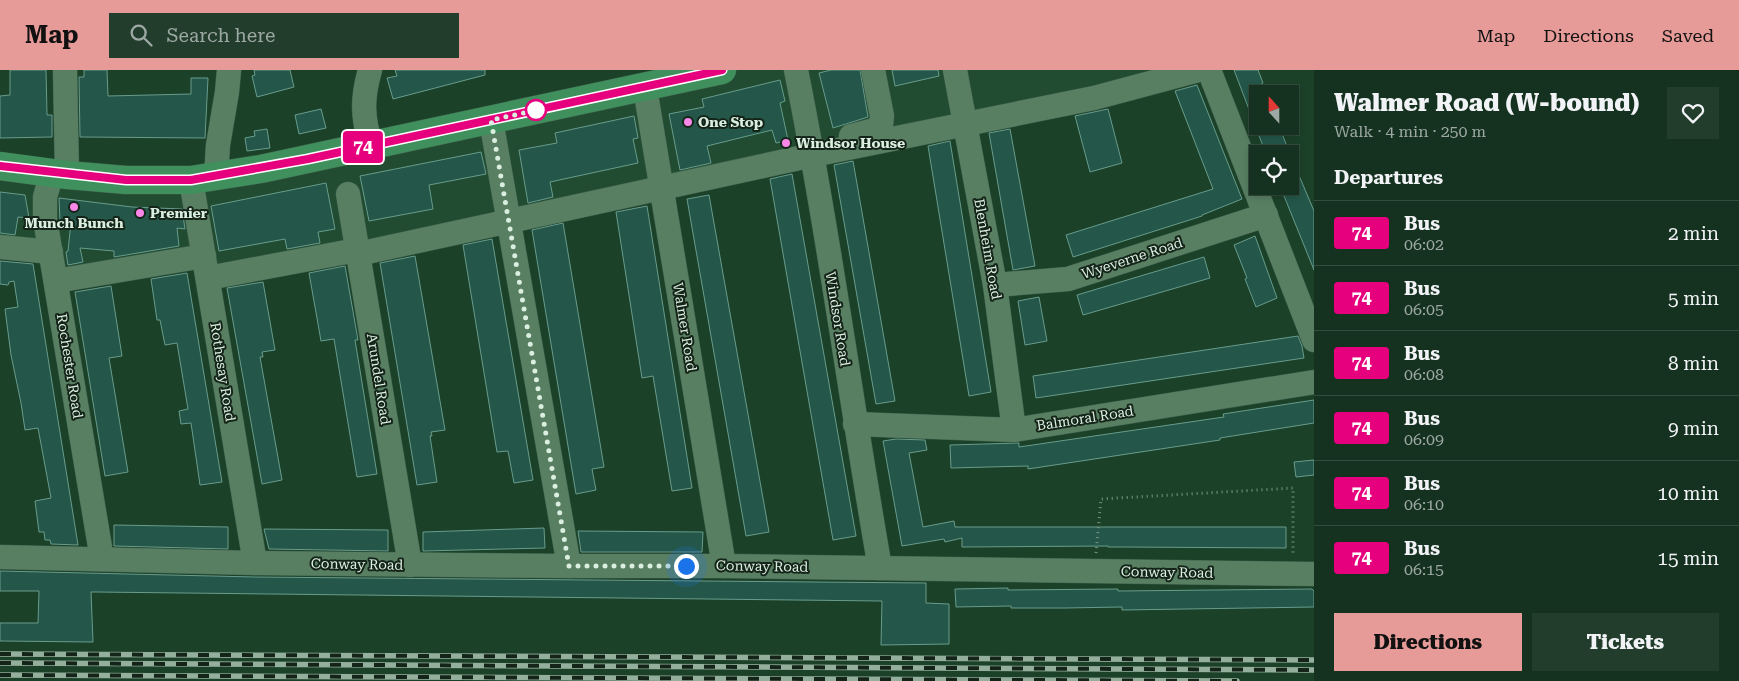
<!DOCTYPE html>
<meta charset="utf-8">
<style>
body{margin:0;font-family:"Roboto Serif",serif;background:#223d2c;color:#f1f3f6;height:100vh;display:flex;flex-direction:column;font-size:19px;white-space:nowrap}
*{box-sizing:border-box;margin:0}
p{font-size:16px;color:#9da9a4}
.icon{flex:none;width:28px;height:28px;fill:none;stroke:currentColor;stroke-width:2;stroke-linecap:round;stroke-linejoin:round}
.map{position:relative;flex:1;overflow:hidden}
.sheet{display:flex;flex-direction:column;background:#15311f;width:425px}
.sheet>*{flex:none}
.badge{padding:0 10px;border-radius:4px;font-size:18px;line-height:32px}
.needle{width:32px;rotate:339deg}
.buttons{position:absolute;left:1249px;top:15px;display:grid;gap:10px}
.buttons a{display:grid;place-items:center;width:50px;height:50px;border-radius:0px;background:#15311f;box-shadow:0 2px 8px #0003,0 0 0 1px #344c3d;font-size:25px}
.you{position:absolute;width:25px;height:25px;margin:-12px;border:4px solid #fff;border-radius:50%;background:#1a73e8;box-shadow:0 0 0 8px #1a73e833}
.map>.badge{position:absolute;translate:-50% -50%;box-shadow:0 0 0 2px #fff}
h2{padding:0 20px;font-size:19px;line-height:45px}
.round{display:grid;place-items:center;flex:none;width:52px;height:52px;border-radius:0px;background:#223d2c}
.overview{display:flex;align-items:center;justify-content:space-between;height:85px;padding:0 20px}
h1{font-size:24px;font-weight:800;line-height:38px}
.cta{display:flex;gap:10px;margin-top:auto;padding:10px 20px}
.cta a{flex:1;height:58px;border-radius:0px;background:#e69b98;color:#111;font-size:20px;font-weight:800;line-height:58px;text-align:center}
.cta a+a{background:#223d2c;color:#f1f3f6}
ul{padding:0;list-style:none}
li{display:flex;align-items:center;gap:15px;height:65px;padding:0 20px;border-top:1px solid #344c3d}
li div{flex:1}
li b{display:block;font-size:19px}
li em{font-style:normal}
li .badge{min-width:55px;font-weight:700;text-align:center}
header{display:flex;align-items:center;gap:30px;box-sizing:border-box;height:70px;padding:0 25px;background:#e69b98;color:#111}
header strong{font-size:24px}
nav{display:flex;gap:28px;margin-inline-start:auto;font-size:18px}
.search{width:350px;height:45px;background:#223d2c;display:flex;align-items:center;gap:12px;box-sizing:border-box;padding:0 18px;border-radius:0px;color:#9da9a4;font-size:19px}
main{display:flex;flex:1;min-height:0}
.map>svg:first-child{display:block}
.built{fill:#214c31}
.building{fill:#245749;stroke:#689c8c}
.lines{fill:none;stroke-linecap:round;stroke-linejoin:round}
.minor-casing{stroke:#3e5f4b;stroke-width:25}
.major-casing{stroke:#3e5f4b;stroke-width:29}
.path{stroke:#779480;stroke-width:3;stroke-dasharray:1 4;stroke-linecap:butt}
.minor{stroke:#597f63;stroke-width:24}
.major{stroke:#3f905d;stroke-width:28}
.rail-casing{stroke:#94af9c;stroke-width:5.5}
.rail{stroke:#142418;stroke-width:4;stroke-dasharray:11;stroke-linecap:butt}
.line-casing{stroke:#fff;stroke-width:11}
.line{stroke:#e6007e;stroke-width:8}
.walk{stroke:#daefdf;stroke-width:5;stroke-dasharray:0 9}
.stop-dot{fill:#fff;stroke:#e6007e;stroke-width:2.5}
.poi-dot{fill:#f987e8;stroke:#142418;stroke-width:2}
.labels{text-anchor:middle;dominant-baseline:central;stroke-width:4;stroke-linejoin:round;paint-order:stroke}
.poi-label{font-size:14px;font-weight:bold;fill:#daefdf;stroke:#142418;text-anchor:start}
.street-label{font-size:14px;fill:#daefdf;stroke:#142418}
</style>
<header>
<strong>Map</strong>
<div class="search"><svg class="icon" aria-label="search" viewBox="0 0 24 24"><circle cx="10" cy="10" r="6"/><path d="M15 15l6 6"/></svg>Search here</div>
<nav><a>Map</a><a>Directions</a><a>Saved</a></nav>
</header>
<main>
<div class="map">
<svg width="1314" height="611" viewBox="0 0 1314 611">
<rect width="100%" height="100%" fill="#1c4129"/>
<polygon class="built" points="722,0 1199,0 208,208 204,187 56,211 51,182 0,177 0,97 191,110"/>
<g class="building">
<polygon points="10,0 46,0 47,45 52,45 52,67 0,68 0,26 10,25"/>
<polygon points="84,0 107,0 108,26 191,24 191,8 208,8 205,68 80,67 79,7 84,7"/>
<polygon points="254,0 290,0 294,17 257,27 252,6 255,5"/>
<polygon points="395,0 485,0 485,5 393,29 387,8 397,6"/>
<polygon points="831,0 860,0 868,47 833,58 819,3"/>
<polygon points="892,0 938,0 939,6 895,16"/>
<polygon points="1234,0 1258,0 1263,13 1258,16 1258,56 1279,56 1290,84 1266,84"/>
<polygon points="780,10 785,31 780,33 788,70 776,73 772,60 707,76 711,93 680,100 669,44 704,37 702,29"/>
<polygon points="1197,15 1242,129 1202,145 1202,146 1073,187 1066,165 1213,119 1175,21"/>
<polygon points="321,39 326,58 299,64 295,45"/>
<polygon points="1108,39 1122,93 1090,102 1075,46"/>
<polygon points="634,46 638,68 633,69 638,93 550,112 553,127 528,133 519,80 557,73 555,63"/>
<polygon points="267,59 270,78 247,81 245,68 255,66 254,61"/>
<polygon points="1010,59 1035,196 1013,200 989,63"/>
<polygon points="950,71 991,322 969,326 928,76"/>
<polygon points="481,82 486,104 429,115 433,139 369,151 360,106"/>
<polygon points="1290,84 1314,141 1314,200 1280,116 1290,116"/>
<polygon points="853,91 895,331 876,334 834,95"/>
<polygon points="792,104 856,466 833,470 770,109"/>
<polygon points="326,113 335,159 318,162 320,173 287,179 285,169 219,181 211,136"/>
<polygon points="0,122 25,125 29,148 18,147 15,165 0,163"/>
<polygon points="709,125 769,462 746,466 687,129"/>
<polygon points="59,128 132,137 182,139 185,159 177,158 179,176 114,187 114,181 80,178 83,192 68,195 66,182 68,181 71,152 60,151"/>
<polygon points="647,136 692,418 672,421 653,306 642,308 616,142"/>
<polygon points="563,153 604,397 592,399 596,420 576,424 532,160"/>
<polygon points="1255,166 1277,228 1256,237 1245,209 1247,208 1234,175"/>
<polygon points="492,169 533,410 514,413 508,381 497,382 463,175"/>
<polygon points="415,186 445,360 431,362 432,366 430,366 437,412 417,415 380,193"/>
<polygon points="1204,187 1210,208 1083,245 1077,225"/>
<polygon points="0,191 33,194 78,475 51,474 50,470 45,470 44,462 39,462 35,431 51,428 38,358 25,360 21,333 11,285 5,239 18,237 14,211 9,212 8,215 0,214"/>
<polygon points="345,196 358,270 355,270 377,404 357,407 334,269 321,271 309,203"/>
<polygon points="187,203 222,412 200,415 191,353 181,354 179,341 188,339 177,273 165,275 160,250 157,250 151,209"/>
<polygon points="263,212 275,280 262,282 263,287 260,287 282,410 262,414 227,218"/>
<polygon points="111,216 122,286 109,288 128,402 105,406 75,222"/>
<polygon points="1039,227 1047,271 1025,275 1018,231"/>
<polygon points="1298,266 1302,276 1304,288 1036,328 1033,306"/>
<polygon points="1314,330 1314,353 1220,368 1220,370 1028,399 1028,396 951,398 950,375 1019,373 1019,377 1224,347 1223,344"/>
<polygon points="896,369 925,370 927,380 909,383 923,457 954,451 955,457 1286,457 1286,478 1121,477 1108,477 1108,476 962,477 962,468 945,472 944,469 902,476 883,371"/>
<polygon points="1314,390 1314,405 1296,407 1294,392"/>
<polygon points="114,455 228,457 228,479 114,476"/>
<polygon points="544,458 545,478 423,481 423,462"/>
<polygon points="264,459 388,460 388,481 269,479"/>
<polygon points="578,461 703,462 702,482 581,482"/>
<polygon points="0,501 255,507 926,513 926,533 949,534 949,574 881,575 882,531 96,522 91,522 93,572 0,571 0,553 38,553 39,521 0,521"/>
<polygon points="1008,518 1008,520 1118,519 1118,521 1312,519 1314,521 1314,537 1122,540 1122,537 1065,538 1011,538 1011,536 956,537 955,519"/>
</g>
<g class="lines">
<defs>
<g id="minor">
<polyline points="65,0 67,105"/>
<path d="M370,0C362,28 362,47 371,75"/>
<path d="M796,0C829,165 851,332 880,498"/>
<polyline points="955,0 995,215 1014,360"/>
<polyline points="1209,0 1314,270"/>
<polyline points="645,18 724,496"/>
<polyline points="491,50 569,496"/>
<polyline points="851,66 874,60 881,55 882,46 873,0"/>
<polyline points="52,103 45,127 45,149 102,489"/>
<polyline points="216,107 218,75 227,22 229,0"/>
<polyline points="191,110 255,493"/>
<polyline points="348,124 410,495"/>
<polyline points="0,177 51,182"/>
<polyline points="358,184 813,85 1094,28 1199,0"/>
<polyline points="208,208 357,180"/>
<polyline points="56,211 204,186"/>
<polyline points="995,215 1068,209 1266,145"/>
<polyline points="855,354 1014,360 1314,312"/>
<polyline points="0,487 255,493 569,496 724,496 1314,504"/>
</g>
<polyline id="major" points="0,96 67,105 126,110 191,110 261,99 340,82 722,0"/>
</defs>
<use href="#minor" class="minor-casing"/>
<use href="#major" class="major-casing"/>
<polyline class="path" points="1096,483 1101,429 1293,418 1293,486"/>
<use href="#minor" class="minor"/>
<use href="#major" class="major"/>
<defs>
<g id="rail">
<polyline points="0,584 1314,590"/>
<polyline points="0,593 1314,600"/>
<polyline points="0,605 1237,611"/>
</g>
</defs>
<use href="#rail" class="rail-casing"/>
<use href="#rail" class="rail"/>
</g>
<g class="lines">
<defs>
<polyline id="line" points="0,96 126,110 191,110 308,89 722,0"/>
</defs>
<use href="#line" class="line-casing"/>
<use href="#line" class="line"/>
<polyline class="walk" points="536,40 543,39 491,50 569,496 686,496"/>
</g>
<circle class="stop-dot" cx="536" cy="40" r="10"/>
<g class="poi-dot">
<circle cx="688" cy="52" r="5"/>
<circle cx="786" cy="73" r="5"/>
<circle cx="74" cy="137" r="5"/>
<circle cx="140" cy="143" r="5"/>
</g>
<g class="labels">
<g class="poi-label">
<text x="698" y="52">One Stop</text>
<text x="796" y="73">Windsor House</text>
<text x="150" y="143">Premier</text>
<text x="74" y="153" text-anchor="middle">Munch Bunch</text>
</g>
<g class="street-label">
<text transform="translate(988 179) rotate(80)">Blenheim Road</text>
<text transform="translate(1132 188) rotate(-18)">Wyeverne Road</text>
<text transform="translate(838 249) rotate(81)">Windsor Road</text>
<text transform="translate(685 257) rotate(81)">Walmer Road</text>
<text transform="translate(70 296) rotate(81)">Rochester Road</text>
<text transform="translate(223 302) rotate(81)">Rothesay Road</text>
<text transform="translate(379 309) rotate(81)">Arundel Road</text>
<text transform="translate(1085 348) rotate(-9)">Balmoral Road</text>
<text transform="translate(357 494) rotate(1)">Conway Road</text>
<text transform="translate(762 496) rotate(1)">Conway Road</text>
<text transform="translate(1167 502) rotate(1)">Conway Road</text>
</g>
</g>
</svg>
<div class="buttons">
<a><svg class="needle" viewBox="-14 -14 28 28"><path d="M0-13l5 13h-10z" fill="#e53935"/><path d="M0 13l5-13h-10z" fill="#9da9a4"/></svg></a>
<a><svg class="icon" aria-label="locate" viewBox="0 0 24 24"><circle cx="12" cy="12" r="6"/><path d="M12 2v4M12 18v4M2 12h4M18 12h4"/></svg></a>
</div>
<div class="you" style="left:686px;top:496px"></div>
<b class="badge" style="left:363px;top:77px;background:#e6007e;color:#fff">74</b>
</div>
<section class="sheet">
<div class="overview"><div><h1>Walmer Road (W-bound)</h1><p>Walk · 4 min · 250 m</p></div><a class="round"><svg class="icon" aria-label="heart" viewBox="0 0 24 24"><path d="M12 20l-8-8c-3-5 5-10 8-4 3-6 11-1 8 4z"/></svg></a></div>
<h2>Departures</h2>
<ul>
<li><span class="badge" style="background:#e6007e;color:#fff">74</span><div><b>Bus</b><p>06:02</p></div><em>2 min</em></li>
<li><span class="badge" style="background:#e6007e;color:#fff">74</span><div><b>Bus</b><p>06:05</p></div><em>5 min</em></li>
<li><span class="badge" style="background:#e6007e;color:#fff">74</span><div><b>Bus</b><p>06:08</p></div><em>8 min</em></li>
<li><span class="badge" style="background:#e6007e;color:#fff">74</span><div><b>Bus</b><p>06:09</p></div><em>9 min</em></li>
<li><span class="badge" style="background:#e6007e;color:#fff">74</span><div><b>Bus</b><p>06:10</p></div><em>10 min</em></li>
<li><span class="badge" style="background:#e6007e;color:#fff">74</span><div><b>Bus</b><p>06:15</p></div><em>15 min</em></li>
</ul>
<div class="cta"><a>Directions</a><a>Tickets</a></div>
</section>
</main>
